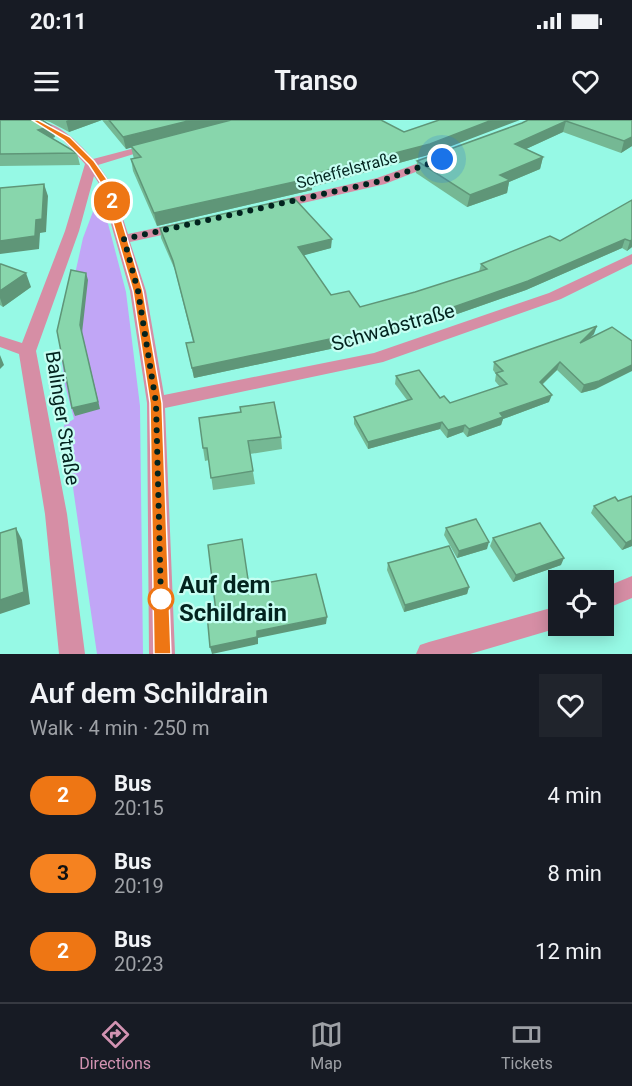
<!DOCTYPE html>
<meta charset="utf-8">
<style>
body{margin:0;font-family:Roboto,sans-serif;background:#20242c;color:#f1f3f6;height:100vh;display:flex;flex-direction:column;font-size:22px;white-space:nowrap}
*{box-sizing:border-box;margin:0}
p{font-size:20px;color:#9ea1a6}
.icon{flex:none;width:33px;height:33px;fill:none;stroke:currentColor;stroke-width:2;stroke-linecap:round;stroke-linejoin:round}
.map{position:relative;height:534px;overflow:hidden}
.panel{display:flex;flex-direction:column;background:#171b24;flex:1}
.panel>*{flex:none}
.badge{padding:0 12px;border-radius:20px;font-size:21px;line-height:39px}
.buttons{position:absolute;left:548px;top:450px;display:grid;gap:12px}
.buttons a{display:grid;place-items:center;width:66px;height:66px;border-radius:0px;background:#171b24;box-shadow:0 3px 15px #0003;font-size:30px}
.you{position:absolute;width:30px;height:30px;margin:-15px;border:4px solid #fff;border-radius:50%;background:#1a73e8;box-shadow:0 0 0 9px #1a73e833}
.map>.badge{position:absolute;translate:-50% -50%;box-shadow:0 0 0 3px #fff}
.round{display:grid;place-items:center;flex:none;width:63px;height:63px;border-radius:0px;background:#20242c}
.head{display:flex;align-items:center;justify-content:space-between;height:102px;padding:0 30px}
h1{font-size:28px;font-weight:600;line-height:45px}
ul{padding:0;list-style:none}
li{display:flex;align-items:center;gap:18px;height:78px;padding:0 30px}
li div{flex:1}
li b{display:block;font-size:22px}
li em{font-style:normal}
li .badge{min-width:66px;font-weight:700;text-align:center}
.status{display:flex;justify-content:space-between;align-items:center;height:42px;padding:0 30px;background:#171b24;direction:ltr}
.status svg{height:16px;fill:currentColor}
header{display:flex;justify-content:space-between;align-items:center;height:78px;padding:0 30px;background:#171b24;font-size:27px;font-weight:600}
.tabs{display:flex;justify-content:space-around;align-items:center;height:84px;border-top:2px solid #363941;background:#171b24;font-size:16px;color:#9ea1a6}
.tabs a{display:grid;justify-items:center;gap:3px}
.tabs .current{color:#d293b2}
.map>svg:first-child{display:block}
.green{fill:#c1a6f6}
.lines{fill:none;stroke-linecap:round;stroke-linejoin:round}
.street{fill:#d68ea5;fill-rule:evenodd}
.wall{fill:#75b894}
.shaded-wall{fill:#5f9678}
.building{fill:#88d6ac;stroke:#5f9678;stroke-width:1.5}
.line{fill:#ee7614;stroke:#fff;stroke-width:1.5}
.walk{stroke:#02231e;stroke-width:6;stroke-dasharray:0 10.8}
.stop-dot{fill:#fff;stroke:#ee7614;stroke-width:3}
.labels{text-anchor:middle;dominant-baseline:central;stroke-width:4.5;stroke-linejoin:round;paint-order:stroke}
.far-street-label{font-size:16px;fill:#02231e;stroke:#c6fef2}
.street-label{font-size:20px;fill:#02231e;stroke:#c6fef2}
.near-stop-label{font-size:24px;font-weight:bold;fill:#02231e;stroke:#c6fef2;text-anchor:start}
</style>
<div class="status"><b>20:11</b><svg viewBox="0 0 49 12"><path d="M0 12V9h3v3zM5 12V6h3v6zM10 12V3h3v9zM15 12V0h3v12zM26 1h20v11H26zM47 4h2v5h-2z"/></svg></div>
<header><svg class="icon" aria-label="menu" viewBox="0 0 24 24"><path d="M4 6h16M4 12h16M4 18h16"/></svg>Transo<svg class="icon" aria-label="heart" viewBox="0 0 24 24"><path d="M12 20l-8-8c-3-5 5-10 8-4 3-6 11-1 8 4z"/></svg></header>
<div class="map">
<svg width="632" height="534" viewBox="0 0 632 534">
<rect width="100%" height="100%" fill="#96f9e5"/>
<polygon class="green" points="100,73 126,172 140,286 143,534 97,534 64,305 74,299 65,265 58,210 63,182 69,181 83,118"/>
<g class="lines">
<g class="street">
<path d="M31,0C57,0 76,20 93,39L154,23L160,26L98,45L112,65L128,114L184,102L191,106L189,109L130,122L146,171L164,275L374,233L549,173L632,134V144L561,179L383,242L165,288L175,534H149L147,283L130,171L100,65L94,56L79,111L36,231L67,394L85,534H59L45,394L19,234L0,227V216L22,223L65,111L85,44L63,20Z"/>
<polygon points="436,37 446,40 385,64 273,90 266,86 268,83 377,58"/>
<polygon points="632,456 632,478 603,490 603,468"/>
<polygon points="558,486 558,506 565,506 558,508 470,534 416,534 420,525 429,522"/>
</g>
</g>
<g class="wall">
<polygon points="0,0 381,0 428,35 312,67 312,70 157,106 133,51 131,39 134,39 131,27 126,29 102,0 69,12 50,2 43,0 51,6 55,17 52,18 77,33 80,45 0,46"/>
<polygon points="528,0 632,0 632,26 621,33 563,12 526,29 543,37 540,49 509,62 507,73 467,87 416,53 417,41 522,3"/>
<polygon points="632,80 632,127 627,131 622,128 526,170 443,199 349,225 194,258 186,223 193,222 175,150 161,118 160,108 331,128 303,135 331,175 360,187 415,172 479,152 481,144 560,121"/>
<polygon points="0,144 31,167 3,187 0,185"/>
<polygon points="594,214 589,218 596,269 581,273 557,250 542,265 549,282 503,299 501,305 467,317 463,312 447,318 440,309 368,329 354,304 354,297 407,280 395,264 396,256 450,283 500,267 495,261 496,254 493,250 494,242"/>
<polygon points="281,317 282,329 250,334 255,364 213,370 209,340 205,341 203,328"/>
<polygon points="632,376 632,426 622,430 591,393 594,386 618,381"/>
<polygon points="446,408 487,429 457,438 444,415"/>
<polygon points="493,418 561,445 513,462 490,426"/>
<polygon points="388,443 469,467 467,474 404,492 387,450"/>
</g>
<g class="shaded-wall">
<polygon points="68,0 102,0 69,12 66,1"/>
<polygon points="192,0 239,0 126,29 123,17"/>
<polygon points="492,0 520,0 428,35 312,67 312,70 157,106 154,93 310,55"/>
<polygon points="566,1 563,12 513,35 515,24"/>
<polygon points="51,6 55,17 41,22 38,10"/>
<polygon points="632,17 632,26 621,33 624,21"/>
<polygon points="543,37 540,49 509,62 507,73 467,87 470,75 500,55"/>
<polygon points="44,64 48,76 46,112 40,113 39,129 0,134 0,121 36,100"/>
<polygon points="332,119 331,128 298,137 298,127"/>
<polygon points="625,119 622,128 526,170 443,199 349,225 194,258 192,248"/>
<polygon points="632,120 632,127 627,131 630,121"/>
<polygon points="26,153 31,167 3,187 0,178 0,171"/>
<polygon points="86,153 88,160 82,213 100,289 75,296 72,288 80,205"/>
<polygon points="597,206 594,214 577,231 580,223"/>
<polygon points="0,235 4,245 0,249"/>
<polygon points="560,242 557,250 537,269 540,262"/>
<polygon points="632,245 632,251 596,269 581,273 584,265"/>
<polygon points="552,275 549,282 503,299 501,305 467,317 469,309 500,293"/>
<polygon points="442,302 440,309 368,329 368,322"/>
<polygon points="465,305 463,312 447,318 448,310"/>
<polygon points="16,408 22,420 30,484 0,494 0,480"/>
<polygon points="632,420 632,426 622,430 626,423"/>
<polygon points="489,422 487,429 457,438 459,431"/>
<polygon points="564,438 561,445 513,462 516,455"/>
<polygon points="469,467 467,474 404,492 405,485"/>
<polygon points="327,497 326,504 258,518 258,524 212,534 210,527 257,511"/>
</g>
<g class="building">
<polygon points="0,0 42,0 51,6 38,10 77,33 0,34"/>
<polygon points="109,0 192,0 123,17"/>
<polygon points="231,0 381,0 404,12 439,0 492,0 430,24 310,55 312,58 154,93 131,39 141,37 131,26"/>
<polygon points="528,0 632,0 632,17 624,21 566,1 515,24 543,37 500,55 510,60 470,75 417,41 522,3"/>
<polygon points="44,64 42,99 36,100 35,116 0,121 0,68"/>
<polygon points="294,78 332,119 298,127 331,175 349,171 360,187 415,172 487,149 481,144 550,116 560,121 632,80 632,120 630,121 625,119 528,161 445,190 349,215 192,248 186,223 194,222 173,141 160,108"/>
<polygon points="0,144 1,144 26,153 0,171"/>
<polygon points="71,150 86,153 80,205 98,282 72,288 57,211"/>
<polygon points="597,206 580,223 612,207 632,221 632,245 599,261 584,265 560,242 540,262 552,275 500,293 503,297 469,309 465,305 448,310 442,302 368,322 354,297 412,279 396,256 419,250 440,278 444,276 450,283 507,264 496,253 503,251 494,242"/>
<polygon points="274,282 281,317 248,321 253,351 211,358 207,328 203,328 199,298 241,292 240,287"/>
<polygon points="632,376 632,420 626,423 594,386 615,377 618,381"/>
<polygon points="476,399 489,422 459,431 446,408"/>
<polygon points="540,403 564,438 516,455 493,418"/>
<polygon points="16,408 24,472 0,480 0,413"/>
<polygon points="242,419 249,466 316,454 327,497 257,511 257,517 210,527 207,494 216,492 208,425"/>
<polygon points="449,426 469,467 405,485 388,443"/>
</g>
<polygon class="line" points="32,0 38,0 70,17 94,41 111,65 143,171 162,283 171,534 154,534 150,283 133,171 102,65 89,45 64,20"/>
<g class="lines">
<polyline class="walk" points="161,479 161,481 156,283 138,171 124,119 381,61 442,39"/>
</g>
<circle class="stop-dot" cx="161" cy="479" r="12"/>
<g class="labels">
<g class="far-street-label">
<text transform="translate(347 50) rotate(-15)">Scheffelstraße</text>
</g>
<g class="street-label">
<text transform="translate(393 207) rotate(-16)">Schwabstraße</text>
<text transform="translate(63 298) rotate(81)">Balinger Straße</text>
</g>
<g class="near-stop-label">
<text x="179" y="465">Auf dem<tspan x="179" dy="28">Schildrain</tspan></text>
</g>
</g>
</svg>
<div class="buttons">
<a><svg class="icon" aria-label="locate" viewBox="0 0 24 24"><circle cx="12" cy="12" r="6"/><path d="M12 2v4M12 18v4M2 12h4M18 12h4"/></svg></a>
</div>
<div class="you" style="left:442px;top:39px"></div>
<b class="badge" style="left:112px;top:81px;background:#ee7614;color:#fff">2</b>
</div>
<section class="panel">
<div class="head"><div><h1>Auf dem Schildrain</h1><p>Walk · 4 min · 250 m</p></div><a class="round"><svg class="icon" aria-label="heart" viewBox="0 0 24 24"><path d="M12 20l-8-8c-3-5 5-10 8-4 3-6 11-1 8 4z"/></svg></a></div>
<ul>
<li><span class="badge" style="background:#ee7614;color:#fff">2</span><div><b>Bus</b><p>20:15</p></div><em>4 min</em></li>
<li><span class="badge" style="background:#f58220;color:#111">3</span><div><b>Bus</b><p>20:19</p></div><em>8 min</em></li>
<li><span class="badge" style="background:#ee7614;color:#fff">2</span><div><b>Bus</b><p>20:23</p></div><em>12 min</em></li>
</ul>
</section>
<nav class="tabs">
<a class="current"><svg class="icon" aria-label="directions" viewBox="0 0 24 24"><path d="M12 3l9 9-9 9-9-9zM9 14v-3h6M13 9l2 2-2 2"/></svg>Directions</a>
<a><svg class="icon" aria-label="map" viewBox="0 0 24 24"><path d="M3 6l6-2 6 2 6-2v14l-6 2-6-2-6 2zM9 4v14M15 6v14"/></svg>Map</a>
<a><svg class="icon" aria-label="tickets" viewBox="0 0 24 24"><path d="M3 7h18v10H3zM15 7v10"/></svg>Tickets</a>
</nav>
